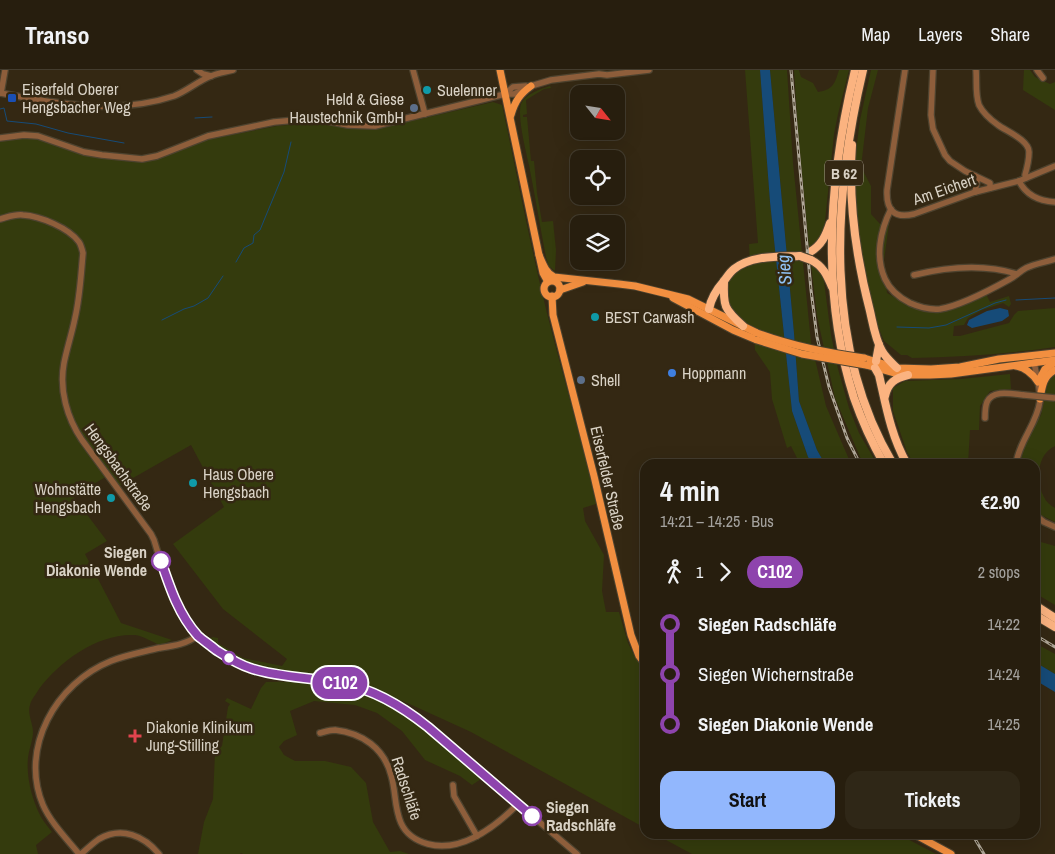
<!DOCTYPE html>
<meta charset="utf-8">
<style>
body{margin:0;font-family:"Archivo Narrow",sans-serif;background:#2f2717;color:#f1f3f6;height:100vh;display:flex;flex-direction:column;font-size:19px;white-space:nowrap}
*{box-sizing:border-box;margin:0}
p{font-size:16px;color:#a4a29e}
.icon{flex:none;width:28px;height:28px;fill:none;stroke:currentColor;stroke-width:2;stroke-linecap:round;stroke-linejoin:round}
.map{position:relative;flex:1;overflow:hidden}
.drawer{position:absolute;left:640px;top:389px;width:400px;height:380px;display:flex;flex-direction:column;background:#271e0e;border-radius:15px;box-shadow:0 5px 20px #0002,0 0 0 1px #433c2e}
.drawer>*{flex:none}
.badge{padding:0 10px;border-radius:16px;font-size:18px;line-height:32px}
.needle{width:32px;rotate:120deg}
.fabs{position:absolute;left:570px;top:15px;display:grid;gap:10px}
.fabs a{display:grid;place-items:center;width:55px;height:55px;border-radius:10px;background:#271e0e;box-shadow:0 5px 20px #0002,0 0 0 1px #433c2e;font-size:25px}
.map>.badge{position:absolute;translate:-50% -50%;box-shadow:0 0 0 2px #fff}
.legs{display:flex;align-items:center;gap:8px;height:55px;padding:0 20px;font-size:16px}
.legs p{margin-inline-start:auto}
.summary{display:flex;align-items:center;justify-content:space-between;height:85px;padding:0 20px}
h1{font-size:28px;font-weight:800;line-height:38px}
.button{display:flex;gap:10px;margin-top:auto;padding:10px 20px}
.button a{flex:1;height:58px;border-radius:15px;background:#92b7fd;color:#111;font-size:20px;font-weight:800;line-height:58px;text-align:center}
.button a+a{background:#2f2717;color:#f1f3f6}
ul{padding:0 20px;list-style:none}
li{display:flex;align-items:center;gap:18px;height:50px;font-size:19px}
li i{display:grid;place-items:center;width:8px;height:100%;margin:0 6px;background:currentColor}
li i::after{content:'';width:12px;height:12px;margin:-6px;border:4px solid;border-radius:50%;background:#271e0e}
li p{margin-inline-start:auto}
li:first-child i{background:linear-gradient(#0000 50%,currentColor 0)}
li:last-child i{background:linear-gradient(currentColor 50%,#0000 0)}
header{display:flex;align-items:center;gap:30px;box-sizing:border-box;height:70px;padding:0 25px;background:#271e0e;border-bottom:1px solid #433c2e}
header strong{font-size:24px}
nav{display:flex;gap:28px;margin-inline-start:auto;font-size:18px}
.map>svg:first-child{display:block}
.green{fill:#343b0d}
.water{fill:#164b78}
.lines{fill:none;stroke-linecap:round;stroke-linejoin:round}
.stream{stroke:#164b78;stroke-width:1}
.minor-casing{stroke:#4e432f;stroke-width:8}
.major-casing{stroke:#4e432f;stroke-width:9}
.highway-casing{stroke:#4e432f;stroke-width:10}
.minor{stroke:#8e5e3b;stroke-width:5.5}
.major{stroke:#f28f40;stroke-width:7}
.highway{stroke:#fbb380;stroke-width:8}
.rail-casing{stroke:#b0a899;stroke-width:3}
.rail{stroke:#342813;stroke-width:1;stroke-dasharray:4;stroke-linecap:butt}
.minor-bridge-casing{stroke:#4e432f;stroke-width:8;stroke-linecap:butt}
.major-bridge-casing{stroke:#4e432f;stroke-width:9;stroke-linecap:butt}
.highway-bridge-casing{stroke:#4e432f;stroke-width:10;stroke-linecap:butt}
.minor-bridge{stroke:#8e5e3b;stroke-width:5.5}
.major-bridge{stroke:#f28f40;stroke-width:7}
.highway-bridge{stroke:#fbb380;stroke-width:8}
.line-1-casing{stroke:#fff;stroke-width:11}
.line-1{stroke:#8e44ad;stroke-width:8}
.culture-dot{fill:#0f9aa8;stroke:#342813;stroke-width:2}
.transit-dot{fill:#1a4fb4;stroke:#342813;stroke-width:2}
.service-dot{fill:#5c6f8a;stroke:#342813;stroke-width:2}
.shop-dot{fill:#3f7fe0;stroke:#342813;stroke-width:2}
.stop-1-dot{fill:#fff;stroke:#8e44ad;stroke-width:2.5}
.health-dot{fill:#e0444e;stroke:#342813;stroke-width:2}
.labels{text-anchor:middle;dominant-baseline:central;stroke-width:5;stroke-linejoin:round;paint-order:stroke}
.shield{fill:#342813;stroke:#a89f90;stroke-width:1}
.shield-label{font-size:15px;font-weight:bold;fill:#d9d2c5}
.poi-label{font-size:16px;fill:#d9d2c5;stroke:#342813;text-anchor:start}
.street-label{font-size:16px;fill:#d9d2c5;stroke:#342813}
.stop-label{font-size:16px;font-weight:bold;fill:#d9d2c5;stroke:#342813;text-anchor:end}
.water-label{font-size:18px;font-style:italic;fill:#91c3f5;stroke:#342813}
</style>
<header>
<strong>Transo</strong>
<nav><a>Map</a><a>Layers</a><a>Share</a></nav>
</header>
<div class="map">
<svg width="1055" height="784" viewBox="0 0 1055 784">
<rect width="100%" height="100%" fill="#342813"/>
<g class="green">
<polygon points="745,0 760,0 770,132 792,341 808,387 813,394 800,394 791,376 787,378 772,329 770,302 755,280 753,257 738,248 729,237 726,216 731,207 738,201 750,196 749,174 758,173"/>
<polygon points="770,0 787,0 793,93 811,272 826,336 851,394 825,394 817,380 799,331 794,263"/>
<path d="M794,0H799L801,7L813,13L818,22C833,20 835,13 839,0H849L838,44L834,64L824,161L817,172L809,177L798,61Z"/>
<path d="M871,0H878L868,38L861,97L871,116V144L880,154H889L884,190L887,223L912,237L939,241L952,239L986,224L990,232L1009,226L1011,234L1009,237L1003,233L982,240L968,248L964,255L954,256L953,266H960L1009,253L1014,245L1018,241L1055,238V277C1007,284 960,287 912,288L907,285H901L884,271L878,256L862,188L857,164L855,122L854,96L860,50Z"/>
<polygon points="1024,0 1030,0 1035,7 1050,14 1055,12 1055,40 1023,20"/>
<path d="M550,16L551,18L544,19L526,30L527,44L523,45V47H527L531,91H534L537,123L542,152L553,151L556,180L555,201L549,196L546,187C540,156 535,126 529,95C526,82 517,46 521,34C525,24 540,19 550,16Z"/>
<path d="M493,32L502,35C515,95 526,154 540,214C557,288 580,360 596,434L583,438L585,451L604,485L602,521L606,542H619L628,573L635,587L645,600V758L471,662L414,636L356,611L314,604L283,601L256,595L242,590L225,581L209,569L213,567L218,568V573L243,588L282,596L287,589L223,539L173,474L224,437L191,375L119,416L109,405L73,426L107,471L85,484L121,553L172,570L160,575C152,572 143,566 135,565C98,563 60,591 39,619C36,624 31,630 30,635C27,643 33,654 33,662C33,670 29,679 28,688C26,707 32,730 41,747C44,752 48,757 52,762L36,775L38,784H0V71L6,69H36L83,84L132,92L156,89L206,70L277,56L312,53L356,59L382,58Z"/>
<polygon points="811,194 823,204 831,265 838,299 849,338 859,363 877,394 863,394 835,328 817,246"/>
<path d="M1055,302V376C1037,384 1035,411 1044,427C1046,432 1050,435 1055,438V452L1041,445L1035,439V394H1020L1024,377L1041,345L1045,326L1046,313Z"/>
<polygon points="1010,304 1011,319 990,321 980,336 979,360 970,360 968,394 914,394 907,382 893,341 893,318 905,311 961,309"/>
<polygon points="1035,469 1041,472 1055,476 1055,535 1035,523"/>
<polygon points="1035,573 1055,584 1055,604 1035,592"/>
<path d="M266,612C287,612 307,611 328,614C350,617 377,626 396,638C426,658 454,685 481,709L472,715L460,706L425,690L402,661L377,643L355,635L314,631L290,641L297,665L284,671L279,677L284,685L295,691H325L351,697L366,713L373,752L390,782L400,781L409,784H243L241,783L240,784H198L204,752L213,729L215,683L222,676L228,637L230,634L225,631L227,628L251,639L261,618Z"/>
<polygon points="655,764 898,764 936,784 692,784"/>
</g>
<g class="water">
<polygon points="760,0 770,0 794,263 799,331 817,380 825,394 813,394 808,387 792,341 770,132"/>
<polygon points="1000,238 1008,240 1009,246 1002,251 972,258 967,255 969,250 987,241"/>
<polygon points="1035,592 1055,604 1055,622 1035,610"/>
</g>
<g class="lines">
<g class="stream">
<polyline points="0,39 4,38 7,51 36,54 68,63 124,73"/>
<polyline points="195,48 212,47"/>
<polyline points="236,192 244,178 253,173 254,165 260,160 284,102 291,72"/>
<polyline points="1016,230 1055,228"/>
<polyline points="162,250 184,239 194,236 208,228 223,206"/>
<polyline points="897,257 929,258 946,255 995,233 1006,230"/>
</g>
<defs>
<g id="minor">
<polyline points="197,0 203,4 211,6"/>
<polyline points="413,0 425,44"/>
<path d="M905,0L887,120C886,140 894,149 914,144L975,122L1019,111L1055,96"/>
<polyline points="933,0 931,45 933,59 945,85 950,91 965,101 990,113 990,118"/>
<path d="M976,0C977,11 975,24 979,35C983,43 991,50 998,55C1006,61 1029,70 1029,82C1029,89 1027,98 1025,105L1026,108"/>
<polyline points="1037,0 1043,8"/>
<path d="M0,23C57,34 117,45 174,26C187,21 198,11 211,6C218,3 226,2 233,0"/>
<polyline points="1,23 5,0"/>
<polyline points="505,24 513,17 526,16"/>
<polyline points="0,68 24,65 38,66 84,82 102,85 142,89 157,86 208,66 274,52 307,49 322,50 348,55 375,56 505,24 514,24 531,16 551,10 599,4 607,5 649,0"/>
<path d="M1019,111C1026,125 1039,131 1055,132"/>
<polyline points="975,122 977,111 975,106"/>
<path d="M891,139C880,161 875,187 885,209C890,220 900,228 910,233C919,237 929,240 940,239C959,236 992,219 1010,209C1016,206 1020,201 1026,198C1034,194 1046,192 1055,189"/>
<path d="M0,149C8,147 15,144 23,145C40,146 69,158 79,172C81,175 82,179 83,183C81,204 80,227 75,248C72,263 67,278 64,293C59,320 67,348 82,370L151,464L154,470C162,496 169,523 183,545C192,559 203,570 217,580C228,588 238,595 250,599C280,608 313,607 344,614C376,621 403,637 428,657L577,784"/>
<path d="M914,205C947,197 985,194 1017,204"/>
<path d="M985,348C985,343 985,337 987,332C993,319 1012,324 1024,325"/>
<path d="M1016,394C1019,371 1037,354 1040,331C1041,320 1036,304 1034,292"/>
<polyline points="1035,445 1044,452 1055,457"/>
<path d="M320,663C324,662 330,660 335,660C362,663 384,678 391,705C396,721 394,737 401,753C406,764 417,771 428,774C462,783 495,757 518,734"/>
<polyline points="453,715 454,726 477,766"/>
<path d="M79,784C66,768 51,753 43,735C19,678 56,613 111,591C126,585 143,582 159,578C172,576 188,574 198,565"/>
<path d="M81,784C87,779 93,773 99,769C122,756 144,766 159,784"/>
</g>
<g id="major">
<polyline points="500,0 539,185 543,203 548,212"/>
<path d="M511,45C515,31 520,24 531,16"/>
<path d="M539,185C543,194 546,203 554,207L619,214L635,216L688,229L757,263"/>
<circle cx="552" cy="219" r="8"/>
<polyline points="560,220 583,212"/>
<polyline points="552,226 553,245 594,406 631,565 639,586 645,594"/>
<polyline points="673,228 733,260 757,270"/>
<polyline points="864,288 897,298 931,299 960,297 999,289 1055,283"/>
<polyline points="866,295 894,303 908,305 930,305 951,304 1055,290"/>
<path d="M1016,296C1026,298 1032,303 1038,312L1045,299L1055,292"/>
<path d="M1040,329C1042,317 1043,306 1055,300"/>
<polyline points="914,764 951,784"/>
</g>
<g id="highway">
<path d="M855,0C829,107 820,222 854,328C862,351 872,373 884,394"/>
<path d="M863,0C833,127 823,277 893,394"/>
<path d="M852,75C848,131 856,187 870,241C873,254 875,269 882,281C886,288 892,293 897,298"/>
<path d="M810,182C822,175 826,165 830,153"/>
<path d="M811,190C823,196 827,205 832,217"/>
<path d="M724,211C723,236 724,239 743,256"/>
<path d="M709,239C711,228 717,219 724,211C727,207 730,202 734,199C752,185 778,187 800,186"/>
<polyline points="876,291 879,275"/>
<path d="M875,298L879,305C886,336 891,366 907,394"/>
<path d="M885,326C888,313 895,308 908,305"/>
<polyline points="1035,535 1055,548"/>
<polyline points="1035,545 1055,557"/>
</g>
</defs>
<use href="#minor" class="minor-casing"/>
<use href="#major" class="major-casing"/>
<use href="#highway" class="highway-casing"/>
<use href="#minor" class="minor"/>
<use href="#major" class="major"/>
<use href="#highway" class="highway"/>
<defs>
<g id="rail">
<polyline points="791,0 811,220 817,267 829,317 847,368 860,394"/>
<polyline points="1035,565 1055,577"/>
<polyline points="972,764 984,784"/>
</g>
</defs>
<use href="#rail" class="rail-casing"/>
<use href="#rail" class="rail"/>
<defs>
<polyline id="minor-bridge" points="1024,325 1055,328"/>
<g id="major-bridge">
<path d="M757,263C792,276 827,283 864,288"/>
<polyline points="757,270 802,284 866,295"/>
</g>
<polyline id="highway-bridge" points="800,186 811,190"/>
</defs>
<use href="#minor-bridge" class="minor-bridge-casing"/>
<use href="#major-bridge" class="major-bridge-casing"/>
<use href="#highway-bridge" class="highway-bridge-casing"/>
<use href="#minor-bridge" class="minor-bridge"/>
<use href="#major-bridge" class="major-bridge"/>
<use href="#highway-bridge" class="highway-bridge"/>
</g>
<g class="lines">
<defs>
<path id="line-1" d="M161,491C170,518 179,545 198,566C204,571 210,575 216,580C227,587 237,594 250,598C278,608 314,607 344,614C376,620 403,637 428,657L532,746"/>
</defs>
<use href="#line-1" class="line-1-casing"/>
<use href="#line-1" class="line-1"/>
</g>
<g class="culture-dot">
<circle cx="427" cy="20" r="5"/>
<circle cx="595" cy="247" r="5"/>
<circle cx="193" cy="413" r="5"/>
<circle cx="111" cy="428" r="5"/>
</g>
<rect class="transit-dot" x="7" y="23" width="10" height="10" rx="2.5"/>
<g class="service-dot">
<circle cx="414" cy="38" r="5"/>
<circle cx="581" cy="310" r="5"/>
</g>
<circle class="shop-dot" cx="672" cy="303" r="5"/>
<g class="stop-1-dot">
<circle cx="161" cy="491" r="9"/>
<circle cx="229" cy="588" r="6"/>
<circle cx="532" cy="746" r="9"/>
</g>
<path class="health-dot" d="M132.5 658.5h5v5h5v5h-5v5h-5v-5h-5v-5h5z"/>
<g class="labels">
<rect class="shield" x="825" y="90.5" width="38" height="25" rx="4"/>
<g class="shield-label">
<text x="844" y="103">B 62</text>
</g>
<g class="poi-label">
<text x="22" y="19">Eiserfeld Oberer<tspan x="22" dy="18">Hengsbacher Weg</tspan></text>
<text x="437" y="20">Suelenner</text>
<text x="404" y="29" text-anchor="end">Held &amp; Giese<tspan x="404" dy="18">Haustechnik GmbH</tspan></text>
<text x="605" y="247">BEST Carwash</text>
<text x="682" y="303">Hoppmann</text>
<text x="591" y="310">Shell</text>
<text x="203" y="404">Haus Obere<tspan x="203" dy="18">Hengsbach</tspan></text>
<text x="101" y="419" text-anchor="end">Wohnstätte<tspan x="101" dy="18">Hengsbach</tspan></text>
<text x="146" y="657">Diakonie Klinikum<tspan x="146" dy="18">Jung-Stilling</tspan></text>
</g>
<g class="street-label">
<text transform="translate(944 119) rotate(-19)">Am Eichert</text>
<text transform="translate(119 397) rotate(54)">Hengsbachstraße</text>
<text transform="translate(608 408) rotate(77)">Eiserfelder Straße</text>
<text transform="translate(407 718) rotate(72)">Radschläfe</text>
</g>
<g class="stop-label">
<text x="147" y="482">Siegen<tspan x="147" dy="18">Diakonie Wende</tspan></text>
<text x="546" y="737" text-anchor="start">Siegen<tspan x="546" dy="18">Radschläfe</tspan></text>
</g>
<g class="water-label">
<text transform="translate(784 200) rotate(-95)">Sieg</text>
</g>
</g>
</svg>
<div class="fabs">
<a><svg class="needle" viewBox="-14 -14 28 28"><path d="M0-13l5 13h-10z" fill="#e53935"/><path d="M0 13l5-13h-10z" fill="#a4a29e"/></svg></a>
<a><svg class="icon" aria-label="locate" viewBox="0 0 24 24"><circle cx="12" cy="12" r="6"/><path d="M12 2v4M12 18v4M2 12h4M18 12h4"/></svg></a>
<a><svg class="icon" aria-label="layers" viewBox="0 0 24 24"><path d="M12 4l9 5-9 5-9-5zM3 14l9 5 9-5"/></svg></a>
</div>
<b class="badge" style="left:340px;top:613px;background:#8e44ad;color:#fff">C102</b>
<section class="drawer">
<div class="summary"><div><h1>4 min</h1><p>14:21 – 14:25 · Bus</p></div><b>€2.90</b></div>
<div class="legs"><svg class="icon" aria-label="walk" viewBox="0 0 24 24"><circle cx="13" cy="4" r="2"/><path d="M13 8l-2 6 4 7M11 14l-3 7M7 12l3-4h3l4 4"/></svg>1<svg class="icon" aria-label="forward" viewBox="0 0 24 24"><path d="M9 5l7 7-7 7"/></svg><b class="badge" style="background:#8e44ad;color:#fff">C102</b><p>2 stops</p></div>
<ul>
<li><i style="color:#8e44ad"></i><b>Siegen Radschläfe</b><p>14:22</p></li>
<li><i style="color:#8e44ad"></i><span>Siegen Wichernstraße</span><p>14:24</p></li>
<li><i style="color:#8e44ad"></i><b>Siegen Diakonie Wende</b><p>14:25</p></li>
</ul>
<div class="button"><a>Start</a><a>Tickets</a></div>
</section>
</div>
